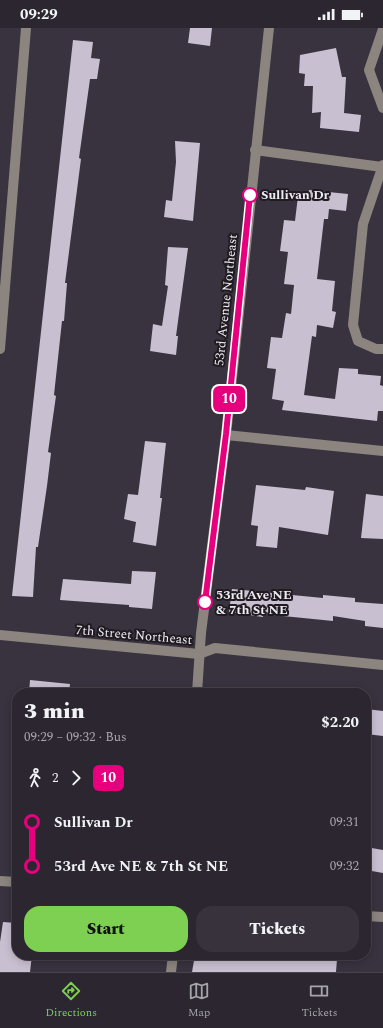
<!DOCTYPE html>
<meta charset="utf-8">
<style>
body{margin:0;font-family:Spectral,serif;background:#37323b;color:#f1f3f6;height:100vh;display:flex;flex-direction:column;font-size:15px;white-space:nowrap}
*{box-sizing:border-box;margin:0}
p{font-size:13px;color:#a6a5aa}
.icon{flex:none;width:22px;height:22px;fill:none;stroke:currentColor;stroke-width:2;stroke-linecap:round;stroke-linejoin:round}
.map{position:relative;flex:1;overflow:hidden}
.side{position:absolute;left:12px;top:660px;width:359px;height:272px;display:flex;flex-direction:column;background:#2b262f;border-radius:16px;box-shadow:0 2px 10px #0003,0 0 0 1px #47434b}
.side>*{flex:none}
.badge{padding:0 8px;border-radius:6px;font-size:14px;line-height:26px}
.map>.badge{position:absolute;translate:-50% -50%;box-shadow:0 0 0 2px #fff}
.legs{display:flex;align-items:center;gap:6px;height:44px;padding:0 12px;font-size:13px}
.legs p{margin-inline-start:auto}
.summary{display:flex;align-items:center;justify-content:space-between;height:68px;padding:0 12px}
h1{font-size:22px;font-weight:800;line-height:30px}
.cta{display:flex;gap:8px;margin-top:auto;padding:8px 12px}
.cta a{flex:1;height:46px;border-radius:16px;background:#7ed053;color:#111;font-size:16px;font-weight:800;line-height:46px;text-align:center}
.cta a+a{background:#37323b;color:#f1f3f6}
ul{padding:0 12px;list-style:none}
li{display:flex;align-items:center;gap:14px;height:44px;font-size:15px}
li i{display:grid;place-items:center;width:6px;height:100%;margin:0 5px;background:currentColor}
li i::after{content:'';width:10px;height:10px;margin:-5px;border:3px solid;border-radius:50%;background:#2b262f}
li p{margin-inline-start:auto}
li:first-child i{background:linear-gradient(#0000 50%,currentColor 0)}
li:last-child i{background:linear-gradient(currentColor 50%,#0000 0)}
.status{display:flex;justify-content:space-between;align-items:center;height:28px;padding:0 20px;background:#2b262f;direction:ltr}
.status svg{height:11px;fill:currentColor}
.tab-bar{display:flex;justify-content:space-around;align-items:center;height:56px;border-top:1px solid #47434b;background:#2b262f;font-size:11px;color:#a6a5aa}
.tab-bar a{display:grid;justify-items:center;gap:2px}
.tab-bar .active{color:#7ed053}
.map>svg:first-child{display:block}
.building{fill:#c8bfd0}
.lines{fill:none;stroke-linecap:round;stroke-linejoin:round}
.minor{stroke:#8b847f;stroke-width:10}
.line-1-casing{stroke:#fff;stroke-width:9}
.line-1{stroke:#e6007e;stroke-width:6}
.stop-1-dot{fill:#fff;stroke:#e6007e;stroke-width:2}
.labels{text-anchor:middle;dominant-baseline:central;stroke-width:4;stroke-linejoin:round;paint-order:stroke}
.stop-label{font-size:13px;font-weight:bold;fill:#efebf4;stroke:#1f1b21;text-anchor:start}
.street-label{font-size:13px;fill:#efebf4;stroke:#1f1b21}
</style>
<div class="status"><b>09:29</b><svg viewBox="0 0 49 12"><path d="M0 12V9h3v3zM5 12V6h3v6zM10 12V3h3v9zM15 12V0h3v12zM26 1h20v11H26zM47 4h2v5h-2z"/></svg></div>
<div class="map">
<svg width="383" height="944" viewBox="0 0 383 944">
<rect width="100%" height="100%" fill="#39323f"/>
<g class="building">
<polygon points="190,0 212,0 210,18 188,15"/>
<polygon points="73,12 93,14 91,30 100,31 97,51 90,51 79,130 81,131 65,255 67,255 64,293 62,293 54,367 56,368 48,424 51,425 47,458 38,519 36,519 33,569 12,568"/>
<polygon points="336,20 342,49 346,49 344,85 361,87 359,104 320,100 321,84 312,85 313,58 304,58 305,46 299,45 300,27"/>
<polygon points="175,113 200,115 193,193 164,189 166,172 172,173 176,134"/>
<polygon points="309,162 348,166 346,183 329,181 328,191 324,191 317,251 335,253 332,283 336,284 333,300 317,297 316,309 312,308 304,367 335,371 339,340 358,341 358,346 381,348 380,357 383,358 383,383 378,383 377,393 282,382 284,373 272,371 276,341 267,340 271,309 282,310 286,285 291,286 294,257 284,256 288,224 280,223 284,192 295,193 298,168 308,169"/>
<polygon points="168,219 188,220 176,308 178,308 176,327 150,323 153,296 162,298 168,258 165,257"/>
<polygon points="145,413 166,415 160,470 162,470 156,518 133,514 136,494 124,491 128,466 138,467"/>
<polygon points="256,457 305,462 306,459 334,463 328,507 279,499 277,520 256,518 258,498 251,497"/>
<polygon points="366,466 383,468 383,511 361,510"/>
<polygon points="132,543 156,544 152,581 129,579 129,577 60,572 63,551 131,556"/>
<polygon points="232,561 323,570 323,567 355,570 355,574 383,576 383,600 365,598 365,593 333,588 333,593 263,586 263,589 229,584"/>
<polygon points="30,652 70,656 69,665 29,665"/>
<polygon points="366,681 383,683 383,708 366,706"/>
<polygon points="366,819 383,822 383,845 366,842"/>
<polygon points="3,894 17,895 17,927 32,927 30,944 0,944 0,914"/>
<polygon points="195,927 299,927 337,931 336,944 192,944"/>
</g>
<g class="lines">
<g class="minor">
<polyline points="383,1 369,42 383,80"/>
<polyline points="255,122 382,139"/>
<polyline points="383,137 363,196 353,297 358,313 376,321 383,321"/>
<polyline points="0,321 26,0"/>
<polyline points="226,407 383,423"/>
<polyline points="0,607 199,626 215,620 383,637"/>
<polyline points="197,665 201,605 226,407 269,0"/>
<polyline points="0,853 17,854"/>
<polyline points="366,888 383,889"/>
<polyline points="171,944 173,927"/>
</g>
</g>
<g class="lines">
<defs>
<polyline id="line-1" points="205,574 226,406 250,167"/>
</defs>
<use href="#line-1" class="line-1-casing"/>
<use href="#line-1" class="line-1"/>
</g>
<g class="stop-1-dot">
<circle cx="250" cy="167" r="7"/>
<circle cx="205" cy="574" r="7"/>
</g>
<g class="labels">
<g class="stop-label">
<text x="261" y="167">Sullivan Dr</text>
<text x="216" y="567">53rd Ave NE<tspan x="216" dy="15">&amp; 7th St NE</tspan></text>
</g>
<g class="street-label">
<text transform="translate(226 272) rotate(-84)">53rd Avenue Northeast</text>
<text transform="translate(134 607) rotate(5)">7th Street Northeast</text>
</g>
</g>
</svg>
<b class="badge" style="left:229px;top:371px;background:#e6007e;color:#fff">10</b>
<section class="side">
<div class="summary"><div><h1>3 min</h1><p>09:29 – 09:32 · Bus</p></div><b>$2.20</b></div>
<div class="legs"><svg class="icon" aria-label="walk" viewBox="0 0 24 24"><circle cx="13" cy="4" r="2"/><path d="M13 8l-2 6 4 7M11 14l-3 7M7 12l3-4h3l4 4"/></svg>2<svg class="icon" aria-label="forward" viewBox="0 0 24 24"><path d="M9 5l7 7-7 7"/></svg><b class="badge" style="background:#e6007e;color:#fff">10</b></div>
<ul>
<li><i style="color:#e6007e"></i><b>Sullivan Dr</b><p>09:31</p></li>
<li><i style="color:#e6007e"></i><b>53rd Ave NE &amp; 7th St NE</b><p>09:32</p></li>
</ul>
<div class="cta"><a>Start</a><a>Tickets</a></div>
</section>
</div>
<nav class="tab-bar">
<a class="active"><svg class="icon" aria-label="directions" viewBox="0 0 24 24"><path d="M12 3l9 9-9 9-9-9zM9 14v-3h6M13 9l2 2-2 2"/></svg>Directions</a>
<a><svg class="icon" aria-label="map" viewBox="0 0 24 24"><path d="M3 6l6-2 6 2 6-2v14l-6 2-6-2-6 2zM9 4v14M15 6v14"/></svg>Map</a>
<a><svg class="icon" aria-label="tickets" viewBox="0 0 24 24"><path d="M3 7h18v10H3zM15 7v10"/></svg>Tickets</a>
</nav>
